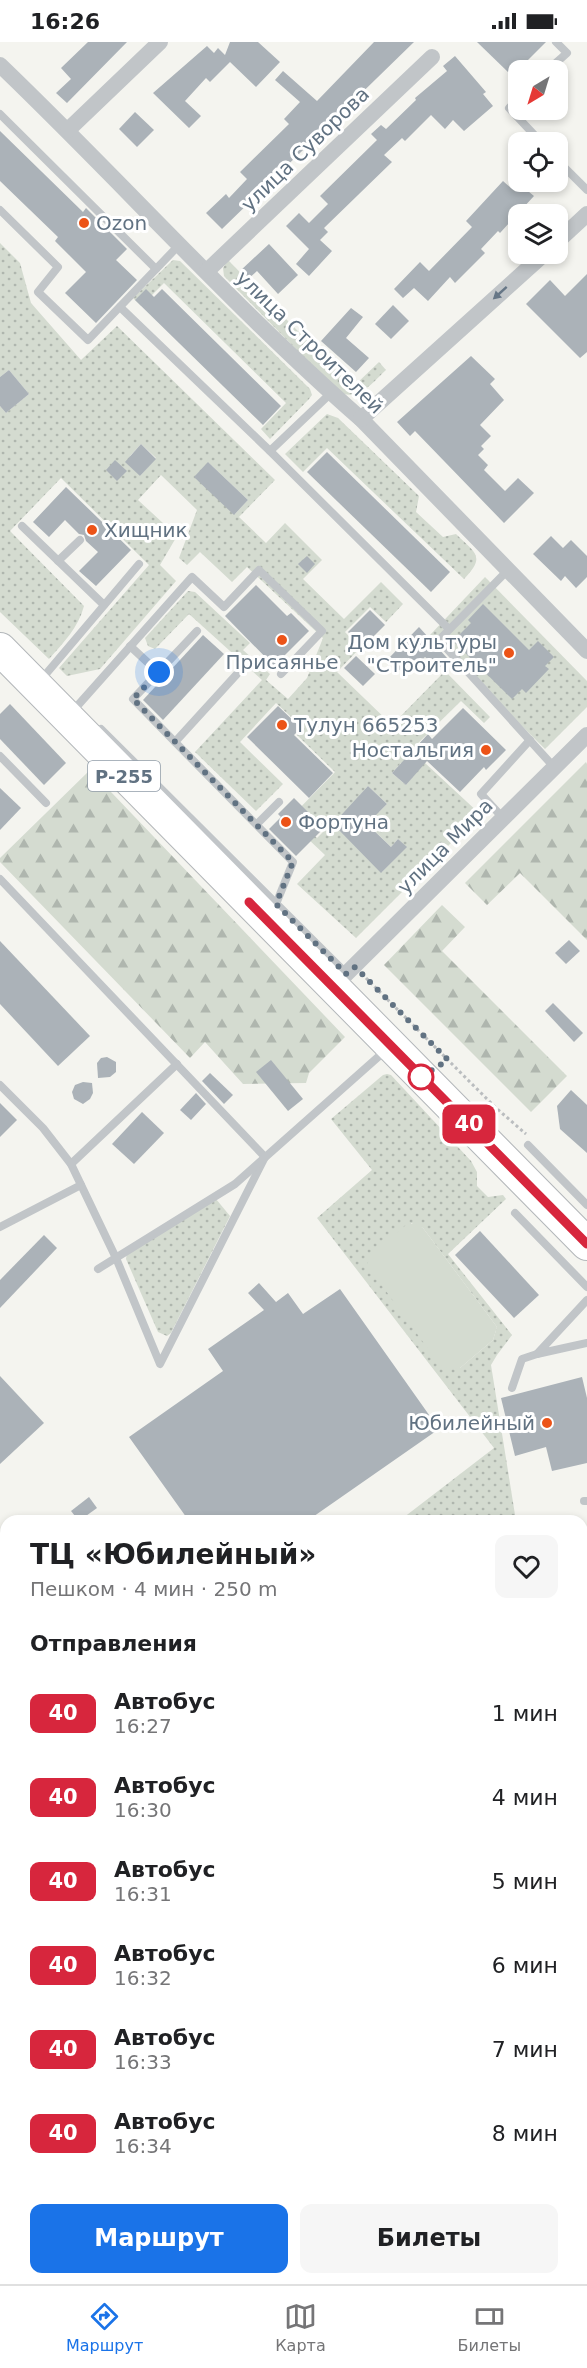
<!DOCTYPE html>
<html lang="ru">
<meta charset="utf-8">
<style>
body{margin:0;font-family:"DejaVu Sans",sans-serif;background:#f6f6f6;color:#202124;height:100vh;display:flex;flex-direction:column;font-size:22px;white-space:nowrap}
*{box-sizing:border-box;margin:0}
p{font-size:20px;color:#757577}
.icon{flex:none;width:33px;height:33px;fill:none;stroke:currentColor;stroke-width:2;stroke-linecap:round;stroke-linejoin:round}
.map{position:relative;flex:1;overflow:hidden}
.panel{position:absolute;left:0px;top:1473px;width:588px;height:770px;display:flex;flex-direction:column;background:#fff;border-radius:18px 18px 0 0;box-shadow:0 3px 9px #0003}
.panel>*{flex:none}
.badge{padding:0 12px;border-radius:9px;font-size:21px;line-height:39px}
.needle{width:39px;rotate:218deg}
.fabs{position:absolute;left:508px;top:18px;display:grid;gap:12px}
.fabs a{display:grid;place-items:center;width:60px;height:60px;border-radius:12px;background:#fff;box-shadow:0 3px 9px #0003;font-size:30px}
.you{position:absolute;width:30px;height:30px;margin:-15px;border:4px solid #fff;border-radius:50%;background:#1a73e8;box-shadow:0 0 0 9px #1a73e833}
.map>.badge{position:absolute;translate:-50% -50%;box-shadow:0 0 0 3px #fff}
h2{padding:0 30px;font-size:22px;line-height:54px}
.round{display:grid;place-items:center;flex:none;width:63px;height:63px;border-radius:12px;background:#f6f6f6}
.summary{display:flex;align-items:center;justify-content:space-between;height:102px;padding:0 30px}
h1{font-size:28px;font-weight:700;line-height:45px}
.primary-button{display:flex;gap:12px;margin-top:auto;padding:12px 30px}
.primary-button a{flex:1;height:69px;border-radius:12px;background:#1a73e8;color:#fff;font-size:24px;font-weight:700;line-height:69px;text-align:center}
.primary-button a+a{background:#f6f6f6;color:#202124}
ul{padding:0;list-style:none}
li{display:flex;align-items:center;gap:18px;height:84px;padding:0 30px}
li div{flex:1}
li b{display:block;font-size:22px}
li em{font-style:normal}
li .badge{min-width:66px;font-weight:700;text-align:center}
.status{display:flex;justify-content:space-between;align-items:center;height:42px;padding:0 30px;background:#fff;direction:ltr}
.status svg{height:16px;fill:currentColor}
.dock{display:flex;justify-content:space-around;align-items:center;height:84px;border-top:2px solid #e0e0e0;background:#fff;font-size:16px;color:#757577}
.dock a{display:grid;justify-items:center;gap:3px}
.dock .on{color:#1a73e8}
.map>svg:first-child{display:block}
.grass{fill:url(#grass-dots);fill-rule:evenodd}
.forest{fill:url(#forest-firs)}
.wetland{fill:url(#wetland-marsh)}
.garden{fill:#d4dbd0}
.building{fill:#abb2b8}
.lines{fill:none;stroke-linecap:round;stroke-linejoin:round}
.highway-casing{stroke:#b3b7ba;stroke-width:34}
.path{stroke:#babdbf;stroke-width:3;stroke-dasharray:3 3;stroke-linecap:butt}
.lane{stroke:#c1c5c8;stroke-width:8}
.street{stroke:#c1c5c8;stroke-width:16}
.highway{stroke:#fff;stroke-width:32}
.oneway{fill:#667686}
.line-casing{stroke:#fff;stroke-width:14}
.line{stroke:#d7263d;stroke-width:9}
.walk{stroke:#617282;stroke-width:6;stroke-dasharray:0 10.8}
.poi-dot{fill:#ec5317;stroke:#fff;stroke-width:2}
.stop-dot{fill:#fff;stroke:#d7263d;stroke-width:3}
.labels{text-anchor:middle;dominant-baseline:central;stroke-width:6;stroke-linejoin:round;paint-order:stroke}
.shield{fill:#fff;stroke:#909ca8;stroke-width:1.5}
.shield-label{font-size:18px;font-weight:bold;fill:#617282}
.street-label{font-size:20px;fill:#617282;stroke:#fff}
.poi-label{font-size:20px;fill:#617282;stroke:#fff;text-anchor:start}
</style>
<div class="status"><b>16:26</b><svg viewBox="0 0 49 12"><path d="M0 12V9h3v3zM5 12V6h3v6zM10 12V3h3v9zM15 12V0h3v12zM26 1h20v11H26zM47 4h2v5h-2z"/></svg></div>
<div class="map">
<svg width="587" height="2242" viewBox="0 0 587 2242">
<defs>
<pattern id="grass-dots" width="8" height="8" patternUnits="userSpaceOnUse" patternTransform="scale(1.5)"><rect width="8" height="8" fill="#d4dbd0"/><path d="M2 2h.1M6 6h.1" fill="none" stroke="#afb6ae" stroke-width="1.8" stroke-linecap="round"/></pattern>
<pattern id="forest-firs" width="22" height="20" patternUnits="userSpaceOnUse" patternTransform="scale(1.5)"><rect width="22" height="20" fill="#d4dbd0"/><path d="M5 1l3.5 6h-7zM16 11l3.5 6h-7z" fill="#afb6ae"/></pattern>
<pattern id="wetland-marsh" width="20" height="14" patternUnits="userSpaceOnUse" patternTransform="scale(1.5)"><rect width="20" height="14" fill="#d4dbd0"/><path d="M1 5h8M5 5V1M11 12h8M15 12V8" fill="none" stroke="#afb6ae"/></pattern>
</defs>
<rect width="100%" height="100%" fill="#f4f4ef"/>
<g class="grass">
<path d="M0,201L20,221L31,261L81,318L117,284L275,438L239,475L266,501L285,481L322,518L303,537L344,577L381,540L403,562L386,580L370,565L345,590L360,606L337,630L392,683L445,629L490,675L484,681L461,659L411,708L480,772L356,896L297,842L325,813L288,778L335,730L297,693L303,686L276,661L240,700L283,742L256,769L195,710L262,638L189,572L155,607L148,604L145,596L188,549L195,550L250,601L243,608L270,632L266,638L288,657L307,636L323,596L247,525L232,540L200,510L187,523L179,516L197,468L161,433L138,458L177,494L160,523L176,539L100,627L67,634L59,626L149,523L61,436L10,489L84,564C78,586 64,600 49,617L0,570V364L6,371L29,352L9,328L0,335ZM141,402L156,416L140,434L136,420L130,414ZM208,420L248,458L235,472H234ZM401,721L415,732L406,743L392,731ZM368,744L387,762L379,770L360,753ZM350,765L391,805L398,797L406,805L382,830L333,782ZM309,771L325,788L317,796L301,780Z"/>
<polygon points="173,218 180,219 310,347 312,353 309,357 270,397 261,387 286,361 164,241 141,264 133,256"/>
<path d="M228,218L353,345L379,320L386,328C371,342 357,362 336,348L224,234L223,226Z"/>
<path d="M327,372L338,376L419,454L416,470L443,495L456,492C474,510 487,514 464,537L327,406L303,430L285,412Z"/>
<polygon points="485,535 587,639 587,665 545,707 430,593"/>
<path d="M387,1032L391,1033L471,1119L477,1130V1144L488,1155L503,1153L506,1157L448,1212L512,1293L497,1313L491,1323L516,1479H399L494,1406L317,1176L372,1128L331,1077L383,1033ZM411,1181L423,1186L497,1285L493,1298L460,1326Z"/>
<polygon points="216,1157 230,1174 171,1291 167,1294 158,1290 126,1217 127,1210"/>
<polygon points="587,1541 587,1871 582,1886 582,1542"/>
<polygon points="0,1586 6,1594 6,1693 0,1687"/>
<polygon points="0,2055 6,2058 6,2236 355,2237 340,2242 0,2242"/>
</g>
<g class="forest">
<polygon points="586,720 587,722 587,898 520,831 487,863 465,841"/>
<polygon points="90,728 345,995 309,1031 306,1041 243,1042 205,1000 190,1016 0,820 0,816"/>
<polygon points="442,863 465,885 442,909 567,1034 531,1070 384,923"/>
</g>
<polygon class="wetland" points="0,1687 6,1693 6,2058 0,2055"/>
<path class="garden" d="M415,1181L423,1186L497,1285L493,1298L460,1326C452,1328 446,1327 439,1322L367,1223L371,1211L406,1183Z"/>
<g class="building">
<polygon points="88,0 127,0 67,61 56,51 71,37 61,26"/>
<polygon points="230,0 258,0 280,20 256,45 230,20 210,40 206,36 185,59 201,74 189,86 153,51 207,4 214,11 218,6 225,13"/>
<polygon points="374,0 414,0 222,187 206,171 226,152 229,156 247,137 240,130 289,82 284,77 300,60 275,38 283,29 317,59"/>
<polygon points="477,0 546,0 512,34"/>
<polygon points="455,14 486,50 483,52 493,64 464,89 453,78 445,87 431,73 405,99 402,96 384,113 392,120 324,186 328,190 320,198 332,209 309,234 296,222 309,207 286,184 299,171 309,181 328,162 320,154 377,98 371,92 381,83 386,87 416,58 415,56 447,29 443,24"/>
<polygon points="135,70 154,88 137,105 119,87"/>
<polygon points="0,89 83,170 86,166 127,207 116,218 137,238 96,281 65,251 86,230 55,199 58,195 0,139"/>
<polygon points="503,139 511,146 517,140 534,154 500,191 498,189 481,207 485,211 455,241 450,235 428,259 414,246 403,256 394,247 420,220 429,229 472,185 466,179"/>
<polygon points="269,202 298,233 278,252 257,229 248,237 240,229"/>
<polygon points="587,232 587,310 580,316 526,262 550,238 565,254"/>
<polygon points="146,247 154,255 162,247 281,364 263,383 135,258"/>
<polygon points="393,263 409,279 391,297 375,282"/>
<polygon points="351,266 363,275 346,296 369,316 356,330 321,299"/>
<polygon points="471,314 495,337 490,342 504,358 480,383 491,394 481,404 484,407 478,413 488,423 484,428 505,449 518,436 534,451 504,481 415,389 410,394 397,380"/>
<polygon points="9,328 29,352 6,371 0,364 0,335"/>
<polygon points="141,402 156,417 140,434 125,420"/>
<polygon points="327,410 450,530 431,550 307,430"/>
<polygon points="115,418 127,429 117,439 106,428"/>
<polygon points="208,420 248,458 234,473 194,435"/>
<polygon points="66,445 131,508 96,544 79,529 98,510 86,499 84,493 79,492 65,478 49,495 33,480"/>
<polygon points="551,494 563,506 571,498 587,514 587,535 576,546 565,534 561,539 533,512"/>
<polygon points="307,514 315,522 307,531 298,522"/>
<polygon points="256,543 287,574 291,571 309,589 274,624 225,574"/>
<polygon points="483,562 529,608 538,599 554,615 545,624 549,627 526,651 522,647 512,657 453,599 471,581 468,578"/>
<polygon points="370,568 385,583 363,605 348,590"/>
<polygon points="419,585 448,617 438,627 425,615 406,634 388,617"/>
<polygon points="203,593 224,612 163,678 143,658"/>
<polygon points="356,614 375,632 363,644 344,626"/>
<polygon points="10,662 66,721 44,743 0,697 0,672"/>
<polygon points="278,664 301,686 294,693 333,731 309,756 247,695"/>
<polygon points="463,666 506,708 486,728 484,725 460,750 427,719 406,743 392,731 428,692 432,697"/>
<polygon points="368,744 387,762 367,782 391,805 398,797 407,805 381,831 333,782"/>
<polygon points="0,746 21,766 0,788"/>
<polygon points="294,756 324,786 296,814 269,787 281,775 278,772"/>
<polygon points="569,898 580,909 566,922 555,911"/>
<polygon points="0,899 90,994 58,1024 0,962"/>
<polygon points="553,961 583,991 574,1000 545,969"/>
<polygon points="107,1015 116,1020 116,1030 110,1035 98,1036 97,1021 101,1016"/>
<polygon points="271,1018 303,1057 288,1069 256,1030"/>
<polygon points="210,1031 233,1053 224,1062 202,1039"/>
<polygon points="83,1040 92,1041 93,1051 90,1057 83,1062 74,1057 72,1050 75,1043"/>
<polygon points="571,1048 587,1063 587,1111 560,1087 557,1064"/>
<polygon points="196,1051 206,1062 191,1078 180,1068"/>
<polygon points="0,1061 17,1078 0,1095"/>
<polygon points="142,1070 164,1091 134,1122 112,1102"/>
<polygon points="480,1189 539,1253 514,1276 455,1213"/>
<polygon points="44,1193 57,1206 0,1266 0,1238"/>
<polygon points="259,1241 276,1260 288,1251 303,1272 340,1247 439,1387 307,1479 189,1479 129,1395 223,1329 208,1307 264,1268 248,1251"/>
<polygon points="0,1334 44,1381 0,1422"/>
<polygon points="582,1335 587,1356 587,1421 552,1429 546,1405 515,1414 501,1356"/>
<polygon points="89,1455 97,1466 79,1479 71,1469"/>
</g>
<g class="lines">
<defs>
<g id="highway">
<polyline points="0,607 587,1202"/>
<polyline points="582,1937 587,1921"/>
<polyline points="476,2242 478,2236"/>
</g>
</defs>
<use href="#highway" class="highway-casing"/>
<polyline class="path" points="366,936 495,1065 526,1092"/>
<g class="lane">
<polyline points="548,28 567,11 556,0"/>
<polyline points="519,56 509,66 541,100"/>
<polyline points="0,72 156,227"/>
<polyline points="558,119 587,148"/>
<polyline points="0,168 58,225 38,250 88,298 180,202"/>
<polyline points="120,265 270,409 449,587"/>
<polyline points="270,409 331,351"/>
<polyline points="22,484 104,563"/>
<polyline points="58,519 80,498"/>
<polyline points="507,529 439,598 554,725"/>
<polyline points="130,604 158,630"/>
<polyline points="237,632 175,700 293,820 276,862"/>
<polyline points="40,639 139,522"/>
<polyline points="71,671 192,535 224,565 259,528 322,589 281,632"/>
<polyline points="101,687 347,932"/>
<polyline points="175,700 133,657 197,589"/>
<polyline points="0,714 46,761"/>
<polyline points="503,776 481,752 530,698"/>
<polyline points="257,782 279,760"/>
<polyline points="0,837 265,1115 160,1322 116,1216 71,1122 43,1086 0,1043"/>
<polyline points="528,1103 587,1163"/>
<polyline points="71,1122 177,1022"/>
<polyline points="515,1171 587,1245"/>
<polyline points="0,1185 81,1143"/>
<polyline points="98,1227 235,1142 386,1008"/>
<polyline points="587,1258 537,1312 587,1301"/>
<polyline points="512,1346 522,1317 537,1312"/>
<polyline points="584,1459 587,1459"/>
<polyline points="582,2157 587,2139"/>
<polyline points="376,2242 392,2236"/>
<polyline points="559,2242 560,2236"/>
</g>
<g class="street">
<path d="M0,23C122,140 234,266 361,377L587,609"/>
<polyline points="68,88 160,0"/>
<polyline points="558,199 587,172"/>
<polyline points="207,229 432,15"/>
<polyline points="361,377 544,212"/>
<polyline points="333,945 587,693"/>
</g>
<use href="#highway" class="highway"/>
</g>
<defs><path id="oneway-solid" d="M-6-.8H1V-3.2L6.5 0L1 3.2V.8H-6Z" transform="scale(1.5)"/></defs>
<use class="oneway" href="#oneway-solid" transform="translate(500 251) rotate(138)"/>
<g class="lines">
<defs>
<polyline id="line" points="249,860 587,1202"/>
</defs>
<use href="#line" class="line-casing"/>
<use href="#line" class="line"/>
<polyline class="walk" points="159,630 133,657 293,820 276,862 346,932 355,925 448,1018 421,1035"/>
</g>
<g class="poi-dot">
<circle cx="84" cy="181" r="6"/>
<circle cx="92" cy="488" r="6"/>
<circle cx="282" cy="598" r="6"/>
<circle cx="509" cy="611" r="6"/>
<circle cx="282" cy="683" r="6"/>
<circle cx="486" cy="708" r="6"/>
<circle cx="286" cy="780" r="6"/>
<circle cx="547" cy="1381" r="6"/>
</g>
<circle class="stop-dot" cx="421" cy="1035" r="12"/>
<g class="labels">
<rect class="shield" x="88" y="719" width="72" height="30" rx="4.5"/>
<g class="shield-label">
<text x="124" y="734">Р-255</text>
</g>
<g class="street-label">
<text transform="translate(305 107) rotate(-44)">улица Суворова</text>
<text transform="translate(310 300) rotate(44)">улица Строителей</text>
<text transform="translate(445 804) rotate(-45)">улица Мира</text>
</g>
<g class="poi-label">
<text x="96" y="181">Ozon</text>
<text x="104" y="488">Хищник</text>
<text x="497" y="600" text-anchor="end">Дом культуры<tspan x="497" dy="23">"Строитель"</tspan></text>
<text x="282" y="620" text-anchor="middle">Присаянье</text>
<text x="294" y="683">Тулун 665253</text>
<text x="474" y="708" text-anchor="end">Ностальгия</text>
<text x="298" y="780">Фортуна</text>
<text x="535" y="1381" text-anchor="end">Юбилейный</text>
</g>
</g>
</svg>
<div class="fabs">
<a><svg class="needle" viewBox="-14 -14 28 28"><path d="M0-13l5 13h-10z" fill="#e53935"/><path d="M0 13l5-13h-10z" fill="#757577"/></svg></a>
<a><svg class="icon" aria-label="locate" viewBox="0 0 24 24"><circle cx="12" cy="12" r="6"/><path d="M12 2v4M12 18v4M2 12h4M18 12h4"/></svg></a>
<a><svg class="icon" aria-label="layers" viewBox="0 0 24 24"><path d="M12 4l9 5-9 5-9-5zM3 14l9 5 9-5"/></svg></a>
</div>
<div class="you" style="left:159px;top:630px"></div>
<b class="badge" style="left:469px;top:1082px;background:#d7263d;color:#fff">40</b>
<section class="panel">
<div class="summary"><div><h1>ТЦ «Юбилейный»</h1><p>Пешком · 4 мин · 250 m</p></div><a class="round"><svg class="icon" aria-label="heart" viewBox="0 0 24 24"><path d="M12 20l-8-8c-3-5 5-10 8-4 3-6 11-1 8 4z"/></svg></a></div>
<h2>Отправления</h2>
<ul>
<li><span class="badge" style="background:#d7263d;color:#fff">40</span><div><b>Автобус</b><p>16:27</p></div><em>1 мин</em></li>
<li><span class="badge" style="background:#d7263d;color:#fff">40</span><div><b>Автобус</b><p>16:30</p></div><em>4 мин</em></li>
<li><span class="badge" style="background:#d7263d;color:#fff">40</span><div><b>Автобус</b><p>16:31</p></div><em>5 мин</em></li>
<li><span class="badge" style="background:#d7263d;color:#fff">40</span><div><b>Автобус</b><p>16:32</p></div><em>6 мин</em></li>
<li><span class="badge" style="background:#d7263d;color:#fff">40</span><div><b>Автобус</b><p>16:33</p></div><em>7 мин</em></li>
<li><span class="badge" style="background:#d7263d;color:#fff">40</span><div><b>Автобус</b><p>16:34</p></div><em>8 мин</em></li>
</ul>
<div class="primary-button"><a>Маршрут</a><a>Билеты</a></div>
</section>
</div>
<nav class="dock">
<a class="on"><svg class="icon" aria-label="directions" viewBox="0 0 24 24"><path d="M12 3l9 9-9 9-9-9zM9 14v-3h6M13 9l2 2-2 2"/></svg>Маршрут</a>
<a><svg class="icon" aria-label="map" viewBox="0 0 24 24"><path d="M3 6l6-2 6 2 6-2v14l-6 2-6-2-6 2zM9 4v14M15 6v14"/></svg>Карта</a>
<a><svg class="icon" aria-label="tickets" viewBox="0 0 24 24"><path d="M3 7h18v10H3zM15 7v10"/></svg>Билеты</a>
</nav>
